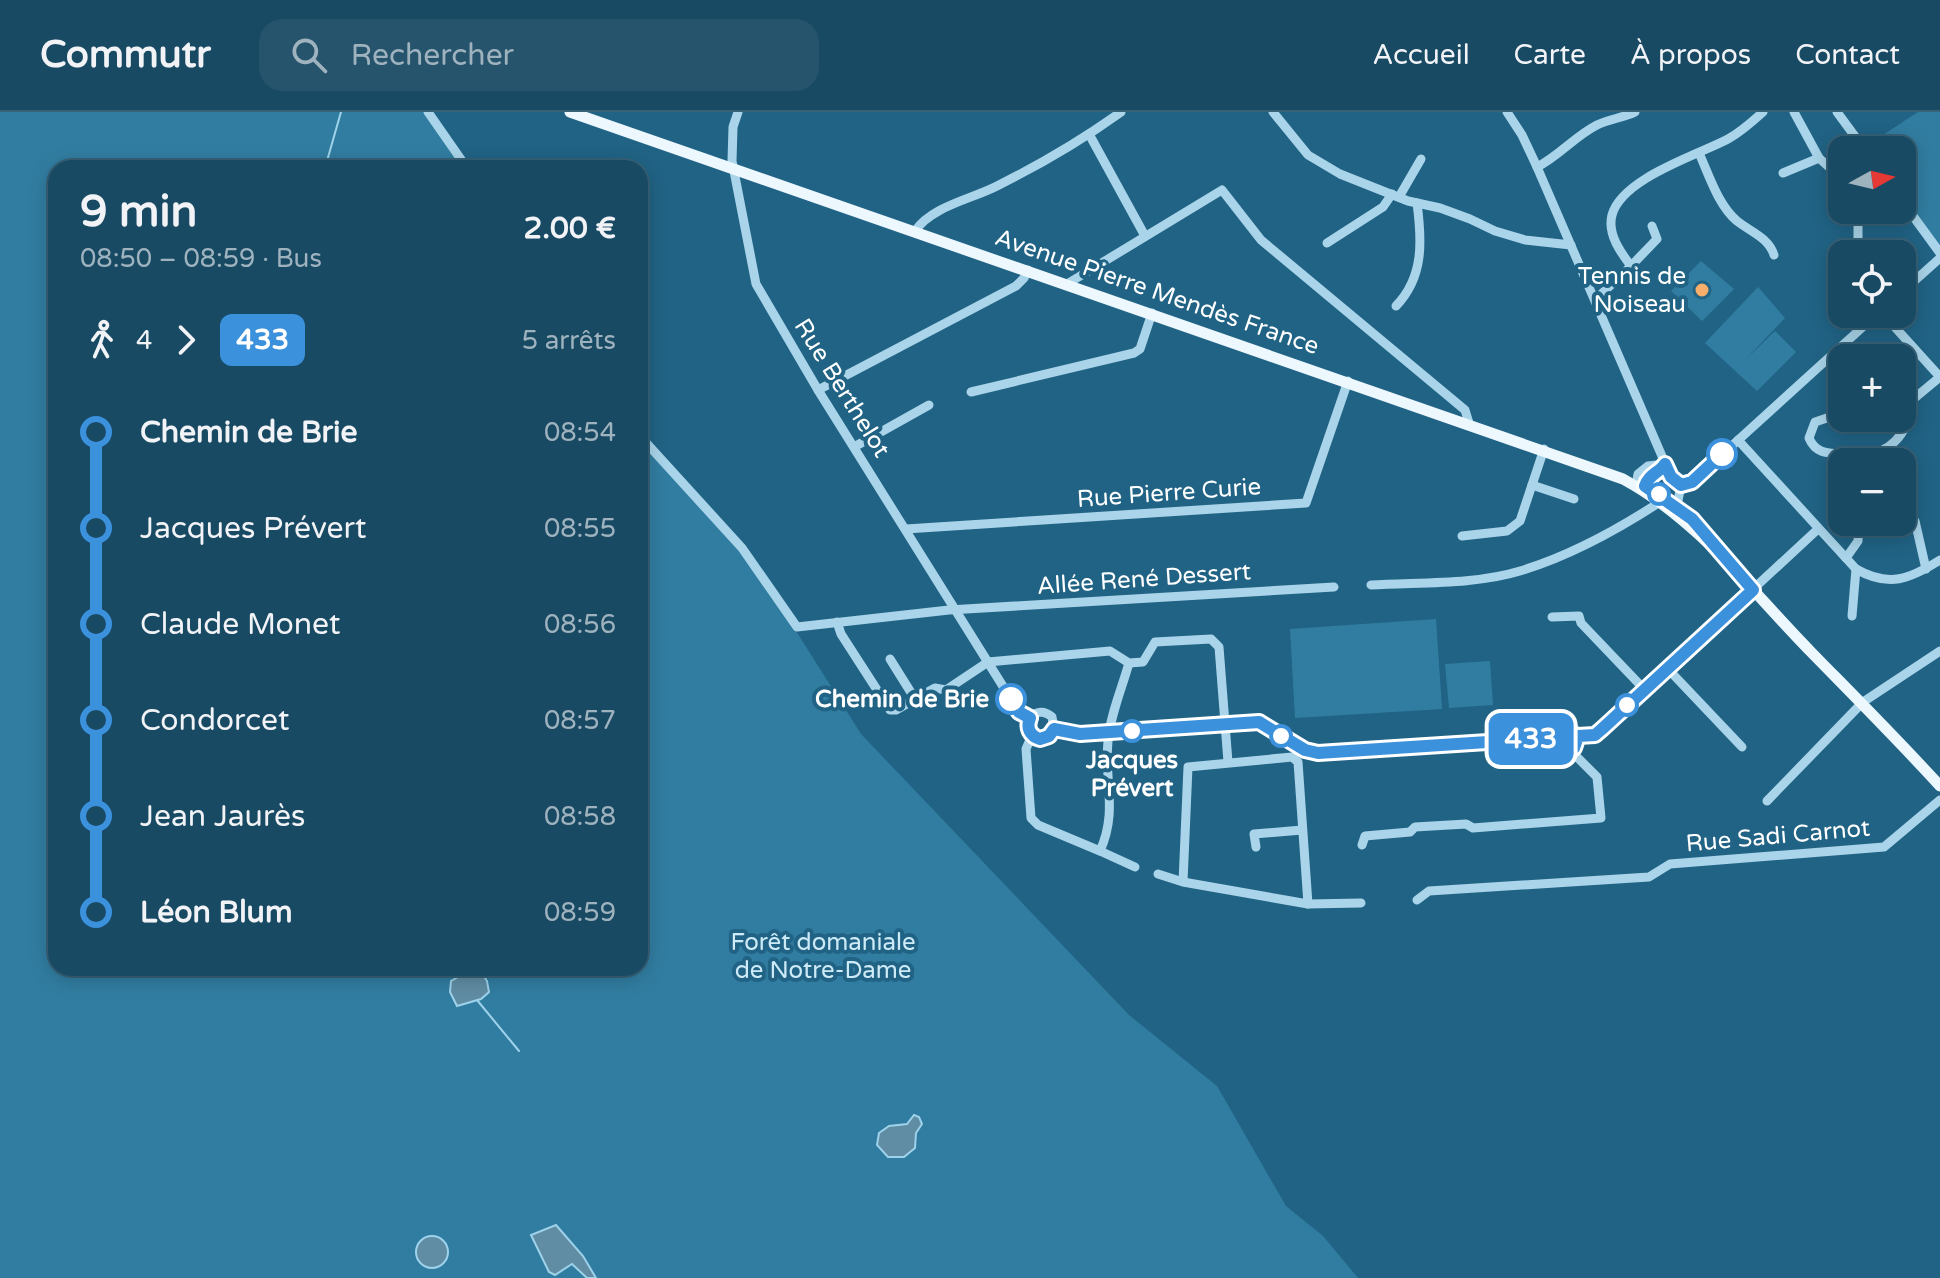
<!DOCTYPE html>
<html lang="fr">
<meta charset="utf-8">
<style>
body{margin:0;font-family:"Varela Round",sans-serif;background:#26546d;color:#f1f3f6;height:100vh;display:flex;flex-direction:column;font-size:30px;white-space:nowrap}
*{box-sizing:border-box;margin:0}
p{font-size:26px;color:#9fb3bf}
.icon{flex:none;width:44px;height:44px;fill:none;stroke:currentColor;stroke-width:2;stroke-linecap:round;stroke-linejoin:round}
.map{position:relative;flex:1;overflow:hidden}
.drawer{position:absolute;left:48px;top:48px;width:600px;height:816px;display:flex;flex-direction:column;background:#194a64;border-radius:24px;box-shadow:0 4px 20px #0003,0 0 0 2px #376278}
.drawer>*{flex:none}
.badge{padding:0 16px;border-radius:12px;font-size:28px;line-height:52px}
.needle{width:52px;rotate:82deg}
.fabs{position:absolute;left:1828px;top:24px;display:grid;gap:16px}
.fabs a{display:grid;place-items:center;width:88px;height:88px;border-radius:16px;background:#194a64;box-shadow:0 4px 20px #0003,0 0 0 2px #376278;font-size:40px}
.map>.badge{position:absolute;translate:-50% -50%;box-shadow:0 0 0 4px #fff}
.legs{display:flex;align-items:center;gap:12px;height:88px;padding:0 32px;font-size:26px}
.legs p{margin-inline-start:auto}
.headline{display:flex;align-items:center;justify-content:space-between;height:136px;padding:0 32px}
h1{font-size:44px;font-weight:700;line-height:60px}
ul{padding:0 32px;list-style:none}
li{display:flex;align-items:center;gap:28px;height:96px;font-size:30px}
li i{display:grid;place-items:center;width:12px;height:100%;margin:0 10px;background:currentColor}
li i::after{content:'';width:20px;height:20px;margin:-10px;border:6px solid;border-radius:50%;background:#194a64}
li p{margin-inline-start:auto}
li:first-child i{background:linear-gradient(#0000 50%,currentColor 0)}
li:last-child i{background:linear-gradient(currentColor 50%,#0000 0)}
header{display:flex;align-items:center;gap:48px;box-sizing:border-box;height:112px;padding:0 40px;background:#194a64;border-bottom:2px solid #376278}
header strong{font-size:38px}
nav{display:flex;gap:44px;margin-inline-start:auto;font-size:28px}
.search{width:560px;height:72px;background:#26546d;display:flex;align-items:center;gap:20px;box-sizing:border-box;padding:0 28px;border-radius:24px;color:#9fb3bf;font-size:30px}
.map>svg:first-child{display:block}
.green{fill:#317da1}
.water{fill:#608da4;stroke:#9dd2ea;stroke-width:2}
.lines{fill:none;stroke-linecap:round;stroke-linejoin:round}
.stream{stroke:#9dd2ea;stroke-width:2}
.minor{stroke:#a9d4e9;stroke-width:9}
.major{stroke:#ecf7fe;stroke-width:11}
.line-1-casing{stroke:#fff;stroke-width:18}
.line-1{stroke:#3c91dc;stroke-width:12}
.poi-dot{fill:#f6ae6a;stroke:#216385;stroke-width:3}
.stop-1-dot{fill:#fff;stroke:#3c91dc;stroke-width:4}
.labels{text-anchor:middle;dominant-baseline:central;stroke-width:8;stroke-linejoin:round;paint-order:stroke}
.poi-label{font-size:24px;fill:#fff;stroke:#216385;text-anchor:end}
.street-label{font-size:24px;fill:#fff;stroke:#216385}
.stop-label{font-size:24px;font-weight:bold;fill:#fff;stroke:#216385;text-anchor:end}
.park-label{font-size:24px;fill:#cdeaf7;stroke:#216385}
</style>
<header>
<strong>Commutr</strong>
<div class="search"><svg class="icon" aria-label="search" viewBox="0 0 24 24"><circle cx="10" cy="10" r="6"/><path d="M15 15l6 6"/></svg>Rechercher</div>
<nav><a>Accueil</a><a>Carte</a><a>À propos</a><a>Contact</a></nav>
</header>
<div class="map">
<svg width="1940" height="1166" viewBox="0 0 1940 1166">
<rect width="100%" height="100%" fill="#216385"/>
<g class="green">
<polygon points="0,0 425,0 464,56 56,56 56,856 640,856 640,325 743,435 861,622 1129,903 1217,974 1286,1094 1323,1124 1358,1166 596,1166 583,1143 556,1113 532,1123 549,1160 555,1163 572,1152 587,1166 0,1166"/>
<polygon points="1918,0 1940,0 1940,141 1902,89 1902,38 1863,36"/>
<polygon points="1701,149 1734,177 1702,209 1671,179"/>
<polygon points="1758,175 1785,206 1744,249 1775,219 1796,240 1757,279 1705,231"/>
<polygon points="1436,507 1442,597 1295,606 1290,517"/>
<polygon points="1490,549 1493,593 1449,596 1445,552"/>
</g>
<g class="water">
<polygon points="480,858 487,869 489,880 481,887 457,894 450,880 451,869 469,859"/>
<polygon points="914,1003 919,1005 922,1012 916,1021 915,1036 904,1045 888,1045 877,1033 879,1021 889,1014 907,1012"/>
<polygon points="556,1113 583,1144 596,1166 587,1166 572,1152 555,1163 549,1160 531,1123"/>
<circle cx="432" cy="1140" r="16"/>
</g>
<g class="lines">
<g class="stream">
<polyline points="325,56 341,0"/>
<polyline points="454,856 458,864"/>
<polyline points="477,888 519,939"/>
</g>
<g class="minor">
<polyline points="428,0 467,56"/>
<polyline points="738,0 733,15 732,49 756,172 818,278 1009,584 1019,600 1030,606"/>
<polyline points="1273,0 1308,43 1340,62 1408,89 1440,96 1470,107 1495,119 1525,128 1571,133"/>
<polyline points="1507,0 1522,23 1537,55 1671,365 1681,373"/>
<polyline points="1794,0 1819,46 1842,67"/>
<polyline points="1837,0 1865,38"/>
<polyline points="1089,22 1145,124"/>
<path d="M1699,41C1709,63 1718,93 1737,109C1751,120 1769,126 1774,143"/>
<path d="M1537,55C1559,44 1575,24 1597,13C1609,7 1623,6 1635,0"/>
<polyline points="1783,61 1819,46"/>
<polyline points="1399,85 1421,47"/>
<polyline points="1902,89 1940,141"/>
<polyline points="1858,98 1858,133 1862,142"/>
<path d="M915,119C932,94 972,87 997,74C1039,53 1082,28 1121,0"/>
<polyline points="1327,131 1383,95 1392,82"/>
<polyline points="1833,143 1858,133"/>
<polyline points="1631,154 1657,127 1652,114"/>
<polyline points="1067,172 1222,78 1261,128 1465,298 1469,311"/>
<polyline points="1902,180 1940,146"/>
<path d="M1595,188L1631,154C1621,141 1607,122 1612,103C1622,66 1698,43 1728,27C1741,20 1752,10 1763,0"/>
<path d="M1396,194C1424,165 1422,129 1417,91"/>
<polyline points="1883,202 1940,265"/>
<polyline points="818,278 1016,174 1024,166 1028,158"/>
<polyline points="971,280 1134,241 1140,237 1152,201"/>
<polyline points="1911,289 1940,265"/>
<path d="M1842,301L1815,310L1809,326C1816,343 1830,341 1846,342C1854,342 1865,344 1872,342C1897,336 1912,312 1911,289"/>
<polyline points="640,324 742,436 797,515 949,498 1334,475"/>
<path d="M1738,328L1856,457C1889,476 1910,467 1940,448"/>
<polyline points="854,335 929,293"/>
<polyline points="1532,373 1574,387"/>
<polyline points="1681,373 1692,370 1877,202"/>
<polyline points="1636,374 1638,362 1648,354 1665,352"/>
<path d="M1643,379C1650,361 1656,365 1665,352"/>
<polyline points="1677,394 1681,373"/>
<polyline points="1915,409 1926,457"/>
<polyline points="906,417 1306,391 1348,269"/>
<polyline points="1462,424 1507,419 1520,409 1544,337"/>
<polyline points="1846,446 1858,429 1859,410"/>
<path d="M1371,473C1419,470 1474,473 1520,459C1570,444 1617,418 1660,390"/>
<polyline points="1852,504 1856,457"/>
<polyline points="1552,505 1579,504 1581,511 1644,577"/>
<polyline points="837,510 841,522 890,598 896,598 935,576 946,578 988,550 1110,539 1129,551 1143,550 1155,530 1211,527 1219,535 1228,650"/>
<polyline points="890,547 915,587"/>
<polyline points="1667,556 1742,635"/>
<polyline points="1030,606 1029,619 1036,625 1049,624 1054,617"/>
<path d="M1030,606C1036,599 1044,598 1052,605L1054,617"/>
<circle cx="1563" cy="626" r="15"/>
<polyline points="1054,617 1080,622 1259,610 1305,638 1318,641 1548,626"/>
<path d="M1032,623L1026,637L1031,706L1038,713L1100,739C1118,699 1104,670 1108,629C1110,604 1122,576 1129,551"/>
<polyline points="1578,624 1595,623 1602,617 1818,417"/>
<polyline points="1767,689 1863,590 1940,539"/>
<polyline points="1362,733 1365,724 1410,720 1415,715 1466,712 1473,716 1601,706 1597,665 1571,639"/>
<polyline points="1256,735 1254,722 1302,718"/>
<polyline points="1100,739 1135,755"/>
<polyline points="1158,762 1183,770 1308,792 1298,650 1292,645 1188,655 1183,770"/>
<polyline points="1417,788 1429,779 1649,765 1670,752 1884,735 1940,688"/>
<polyline points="1308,792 1361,791"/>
</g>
<path class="major" d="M570,0L1623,367C1700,409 1751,479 1812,541C1855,585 1898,628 1940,674"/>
</g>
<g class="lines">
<defs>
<path id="line-1" d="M1011,587L1019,600L1030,606C1026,616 1030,624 1040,627L1049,624L1054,617L1080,622L1259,610L1305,638L1318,641L1548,626L1551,636L1566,641L1574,636L1578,624L1595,623L1602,617L1753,478L1692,407L1645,374C1649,362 1659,361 1665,352L1671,365L1681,373L1692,370L1722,342"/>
</defs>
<use href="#line-1" class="line-1-casing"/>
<use href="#line-1" class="line-1"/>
</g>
<circle class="poi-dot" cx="1702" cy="178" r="8"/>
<g class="stop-1-dot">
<circle cx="1722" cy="342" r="14"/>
<circle cx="1659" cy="382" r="10"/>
<circle cx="1011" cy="587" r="14"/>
<circle cx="1627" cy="593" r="10"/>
<circle cx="1132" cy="619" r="10"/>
<circle cx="1281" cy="624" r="10"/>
</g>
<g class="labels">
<g class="poi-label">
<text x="1686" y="164">Tennis de<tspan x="1686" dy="28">Noiseau</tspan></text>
</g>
<g class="street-label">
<text transform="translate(1157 180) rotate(19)">Avenue Pierre Mendès France</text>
<text transform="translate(842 276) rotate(58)">Rue Berthelot</text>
<text transform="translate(1169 381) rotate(-4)">Rue Pierre Curie</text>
<text transform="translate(1144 467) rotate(-4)">Allée René Dessert</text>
<text transform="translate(1778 724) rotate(-5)">Rue Sadi Carnot</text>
</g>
<g class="stop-label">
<text x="989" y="587">Chemin de Brie</text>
<text x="1132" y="648" text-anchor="middle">Jacques<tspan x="1132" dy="28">Prévert</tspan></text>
</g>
<g class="park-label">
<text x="823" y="830">Forêt domaniale<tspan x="823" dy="28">de Notre-Dame</tspan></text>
</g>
</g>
</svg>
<div class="fabs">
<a><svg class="needle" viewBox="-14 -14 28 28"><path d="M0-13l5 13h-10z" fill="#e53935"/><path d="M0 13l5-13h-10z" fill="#9fb3bf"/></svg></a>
<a><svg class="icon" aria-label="locate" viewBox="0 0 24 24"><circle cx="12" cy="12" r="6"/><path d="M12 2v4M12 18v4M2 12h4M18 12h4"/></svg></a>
<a>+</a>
<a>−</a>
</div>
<b class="badge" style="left:1531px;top:627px;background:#3c91dc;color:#fff">433</b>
<section class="drawer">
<div class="headline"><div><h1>9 min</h1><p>08:50 – 08:59 · Bus</p></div><b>2.00 €</b></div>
<div class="legs"><svg class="icon" aria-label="walk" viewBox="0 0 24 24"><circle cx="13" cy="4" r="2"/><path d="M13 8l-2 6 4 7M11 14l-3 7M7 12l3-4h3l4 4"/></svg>4<svg class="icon" aria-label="forward" viewBox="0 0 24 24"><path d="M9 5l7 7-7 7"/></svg><b class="badge" style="background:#3c91dc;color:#fff">433</b><p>5 arrêts</p></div>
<ul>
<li><i style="color:#3c91dc"></i><b>Chemin de Brie</b><p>08:54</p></li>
<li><i style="color:#3c91dc"></i><span>Jacques Prévert</span><p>08:55</p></li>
<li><i style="color:#3c91dc"></i><span>Claude Monet</span><p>08:56</p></li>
<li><i style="color:#3c91dc"></i><span>Condorcet</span><p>08:57</p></li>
<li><i style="color:#3c91dc"></i><span>Jean Jaurès</span><p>08:58</p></li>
<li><i style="color:#3c91dc"></i><b>Léon Blum</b><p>08:59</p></li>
</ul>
</section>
</div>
